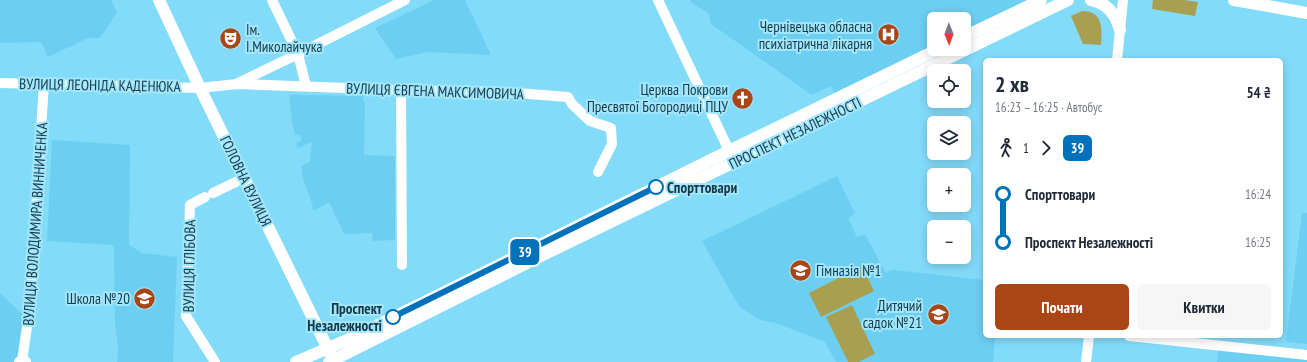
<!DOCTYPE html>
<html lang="uk">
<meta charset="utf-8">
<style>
body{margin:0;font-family:"PT Sans Narrow",sans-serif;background:#f6f6f7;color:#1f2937;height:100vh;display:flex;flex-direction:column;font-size:15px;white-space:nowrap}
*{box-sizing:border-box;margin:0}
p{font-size:13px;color:#747a83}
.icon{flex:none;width:22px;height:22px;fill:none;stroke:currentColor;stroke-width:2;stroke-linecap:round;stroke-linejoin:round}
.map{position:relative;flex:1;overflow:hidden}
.panel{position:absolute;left:983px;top:58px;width:300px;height:280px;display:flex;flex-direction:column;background:#fff;border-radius:6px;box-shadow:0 2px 10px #0003}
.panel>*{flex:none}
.badge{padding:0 8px;border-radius:6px;font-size:14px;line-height:26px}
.needle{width:26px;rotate:179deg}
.fabs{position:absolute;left:927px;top:12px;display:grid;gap:8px}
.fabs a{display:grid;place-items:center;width:44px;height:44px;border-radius:6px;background:#fff;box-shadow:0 2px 10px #0003;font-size:20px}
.map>.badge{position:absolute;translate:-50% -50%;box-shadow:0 0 0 2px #fff}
.legs{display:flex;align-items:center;gap:6px;height:44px;padding:0 12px;font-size:13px}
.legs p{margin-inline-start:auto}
.head{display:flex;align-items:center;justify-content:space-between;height:68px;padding:0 12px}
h1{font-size:22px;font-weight:700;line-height:30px}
.action{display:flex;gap:8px;margin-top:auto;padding:8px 12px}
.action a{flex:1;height:46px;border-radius:6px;background:#aa4515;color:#fff;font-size:16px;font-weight:700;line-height:46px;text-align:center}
.action a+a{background:#f6f6f7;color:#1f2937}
ul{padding:0 12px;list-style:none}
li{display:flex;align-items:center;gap:14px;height:48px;font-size:15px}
li i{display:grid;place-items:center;width:6px;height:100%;margin:0 5px;background:currentColor}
li i::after{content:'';width:10px;height:10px;margin:-5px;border:3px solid;border-radius:50%;background:#fff}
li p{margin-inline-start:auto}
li:first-child i{background:linear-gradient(#0000 50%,currentColor 0)}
li:last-child i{background:linear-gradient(currentColor 50%,#0000 0)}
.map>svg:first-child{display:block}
.built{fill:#6ccff1}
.green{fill:#a99f51}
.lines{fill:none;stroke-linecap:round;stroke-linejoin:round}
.minor{stroke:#fff;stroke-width:10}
.major{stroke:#fff;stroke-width:12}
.line-1-casing{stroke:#fff;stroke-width:9}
.line-1{stroke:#0072bc;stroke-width:6}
.stop-1-dot{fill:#fff;stroke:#0072bc;stroke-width:2}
.labels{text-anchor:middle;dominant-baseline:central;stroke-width:4;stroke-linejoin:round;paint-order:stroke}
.poi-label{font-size:15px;fill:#143a46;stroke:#a2e6fe;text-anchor:end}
.street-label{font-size:15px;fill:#143a46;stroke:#a2e6fe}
.stop-label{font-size:15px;font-weight:bold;fill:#143a46;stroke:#a2e6fe;text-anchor:start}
</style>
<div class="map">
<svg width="1307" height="362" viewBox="0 0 1307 362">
<rect width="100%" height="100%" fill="#83dbfa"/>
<g class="built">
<polygon points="0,0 111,0 117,12 100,38 88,38 48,57 41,42 0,43"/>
<polygon points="434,0 465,0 491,55 428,52 396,59 375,28"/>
<polygon points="691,0 1042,0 964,37 964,19 934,19 934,49 838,99 831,86 812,95 711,24 708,13 691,2"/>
<polygon points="300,94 301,95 363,96 363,102 365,103 364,155 395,156 395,240 373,241 372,233 344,234 329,202 314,211 312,208 313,206 303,179 301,166 310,162 312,142 298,148 296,143 302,140 299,134 295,135 292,121 289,95"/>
<polygon points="52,140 130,145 129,245 142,253 177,257 173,362 117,362 118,349 115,323 114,245 47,241"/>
<polygon points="837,176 855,214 848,218 857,237 865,234 885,272 894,270 985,280 985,336 995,336 993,362 836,362 825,342 776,323 760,320 741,308 736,301 702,241"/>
<polygon points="1302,213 1307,213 1307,344 1286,342"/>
<polygon points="0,293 19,311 29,316 24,362 0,362"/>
<polygon points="1218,346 1307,356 1307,362 1217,362"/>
</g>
<g class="green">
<polygon points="1153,0 1184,0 1198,2 1195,16 1152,9"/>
<path d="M1082,11C1104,11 1102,30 1101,45L1083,44L1071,16Z"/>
<polygon points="862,266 874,291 821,317 809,293"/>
<polygon points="852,305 875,354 858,362 848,362 826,317"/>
</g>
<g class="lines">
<g class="minor">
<polyline points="272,0 298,54 306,86"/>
<polyline points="658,0 732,157"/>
<polyline points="1117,60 1123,0"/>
<polyline points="0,83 200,88 237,84 401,90 503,92 568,97 572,104 590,121 611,128 612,144 598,172"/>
<polyline points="238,83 298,54 405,0"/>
<polyline points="401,90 402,265"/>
<polyline points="213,193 244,178"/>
<polyline points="205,197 190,205 186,316 215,362"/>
<polyline points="1129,336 1307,355"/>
<polyline points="22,361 30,306 44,83"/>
<polyline points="1086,362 1089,336"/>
</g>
<g class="major">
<polyline points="159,0 200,88 331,355"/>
<path d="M1091,0C1107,3 1116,14 1120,30"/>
<polyline points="1234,0 1307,13"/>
<polyline points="964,37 1041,0"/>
<polyline points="20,362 22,361 25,362"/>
<polyline points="296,362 354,337 729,151 939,49"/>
<polyline points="329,362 549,252 1068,0"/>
</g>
</g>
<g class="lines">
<defs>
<polyline id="line-1" points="393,317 656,187"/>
</defs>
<use href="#line-1" class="line-1-casing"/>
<use href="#line-1" class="line-1"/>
</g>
<defs>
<symbol id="hospital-disc" viewBox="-11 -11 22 22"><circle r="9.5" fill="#aa4515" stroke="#a2e6fe"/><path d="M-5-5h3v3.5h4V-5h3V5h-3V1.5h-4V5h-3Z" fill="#fff"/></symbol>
<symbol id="theatre-disc" viewBox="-11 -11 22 22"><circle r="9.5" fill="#aa4515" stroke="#a2e6fe"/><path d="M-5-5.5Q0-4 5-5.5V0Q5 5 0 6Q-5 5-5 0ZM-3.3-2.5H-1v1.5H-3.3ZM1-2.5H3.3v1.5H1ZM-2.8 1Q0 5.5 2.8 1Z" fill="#fff"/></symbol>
<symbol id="church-disc" viewBox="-11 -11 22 22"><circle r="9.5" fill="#aa4515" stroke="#a2e6fe"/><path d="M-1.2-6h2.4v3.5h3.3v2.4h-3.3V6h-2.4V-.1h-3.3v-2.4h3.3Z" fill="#fff"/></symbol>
<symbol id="school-disc" viewBox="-11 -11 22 22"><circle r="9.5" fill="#aa4515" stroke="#a2e6fe"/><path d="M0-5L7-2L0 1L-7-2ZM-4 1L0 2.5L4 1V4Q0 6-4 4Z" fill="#fff"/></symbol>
</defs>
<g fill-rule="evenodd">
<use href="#hospital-disc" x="876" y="22" width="25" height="25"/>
<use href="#theatre-disc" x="218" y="26" width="25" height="25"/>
<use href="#church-disc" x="730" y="86" width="25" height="25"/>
<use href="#school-disc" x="788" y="258" width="25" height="25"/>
<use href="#school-disc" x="132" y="286" width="25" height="25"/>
<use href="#school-disc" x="926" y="302" width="25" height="25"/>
</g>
<g class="stop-1-dot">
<circle cx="656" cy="187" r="7"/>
<circle cx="393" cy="317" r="7"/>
</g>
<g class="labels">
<g class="poi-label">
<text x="872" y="26">Чернівецька обласна<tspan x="872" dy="17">психіатрична лікарня</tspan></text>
<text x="246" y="29" text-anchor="start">Ім.<tspan x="246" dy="17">І.Миколайчука</tspan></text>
<text x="728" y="89">Церква Покрови<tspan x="728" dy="17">Пресвятої Богородиці ПЦУ</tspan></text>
<text x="816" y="270" text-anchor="start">Гімназія №1</text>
<text x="130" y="298">Школа №20</text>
<text x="922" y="305">Дитячий<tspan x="922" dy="17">садок №21</tspan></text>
</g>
<g class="street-label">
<text transform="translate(100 85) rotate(1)">ВУЛИЦЯ ЛЕОНІДА КАДЕНЮКА</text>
<text transform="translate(435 91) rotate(2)">ВУЛИЦЯ ЄВГЕНА МАКСИМОВИЧА</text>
<text transform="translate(795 133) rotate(-26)">ПРОСПЕКТ НЕЗАЛЕЖНОСТІ</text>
<text transform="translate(246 181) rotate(64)">ГОЛОВНА ВУЛИЦЯ</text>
<text transform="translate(35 224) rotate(-86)">ВУЛИЦЯ ВОЛОДИМИРА ВИННИЧЕНКА</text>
<text transform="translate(189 266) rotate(-89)">ВУЛИЦЯ ГЛІБОВА</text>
</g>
<g class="stop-label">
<text x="667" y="187">Спорттовари</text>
<text x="382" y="308" text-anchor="end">Проспект<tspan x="382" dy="17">Незалежності</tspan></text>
</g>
</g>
</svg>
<div class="fabs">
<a><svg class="needle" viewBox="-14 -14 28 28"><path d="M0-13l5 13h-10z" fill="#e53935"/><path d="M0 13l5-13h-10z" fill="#747a83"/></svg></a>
<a><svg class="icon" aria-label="locate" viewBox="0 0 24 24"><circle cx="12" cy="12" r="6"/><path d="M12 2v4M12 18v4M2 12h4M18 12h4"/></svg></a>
<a><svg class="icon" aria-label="layers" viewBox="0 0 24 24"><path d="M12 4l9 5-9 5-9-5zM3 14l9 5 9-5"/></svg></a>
<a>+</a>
<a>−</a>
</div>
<b class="badge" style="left:525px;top:252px;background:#0072bc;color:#fff">39</b>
<section class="panel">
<div class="head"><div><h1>2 хв</h1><p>16:23 – 16:25 · Автобус</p></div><b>54 ₴</b></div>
<div class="legs"><svg class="icon" aria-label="walk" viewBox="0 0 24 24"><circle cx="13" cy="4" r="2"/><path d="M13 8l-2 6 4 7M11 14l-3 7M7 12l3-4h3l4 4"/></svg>1<svg class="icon" aria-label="forward" viewBox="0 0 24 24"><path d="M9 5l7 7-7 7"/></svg><b class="badge" style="background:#0072bc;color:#fff">39</b></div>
<ul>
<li><i style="color:#0072bc"></i><b>Спорттовари</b><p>16:24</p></li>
<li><i style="color:#0072bc"></i><b>Проспект Незалежності</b><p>16:25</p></li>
</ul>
<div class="action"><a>Почати</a><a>Квитки</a></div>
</section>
</div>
